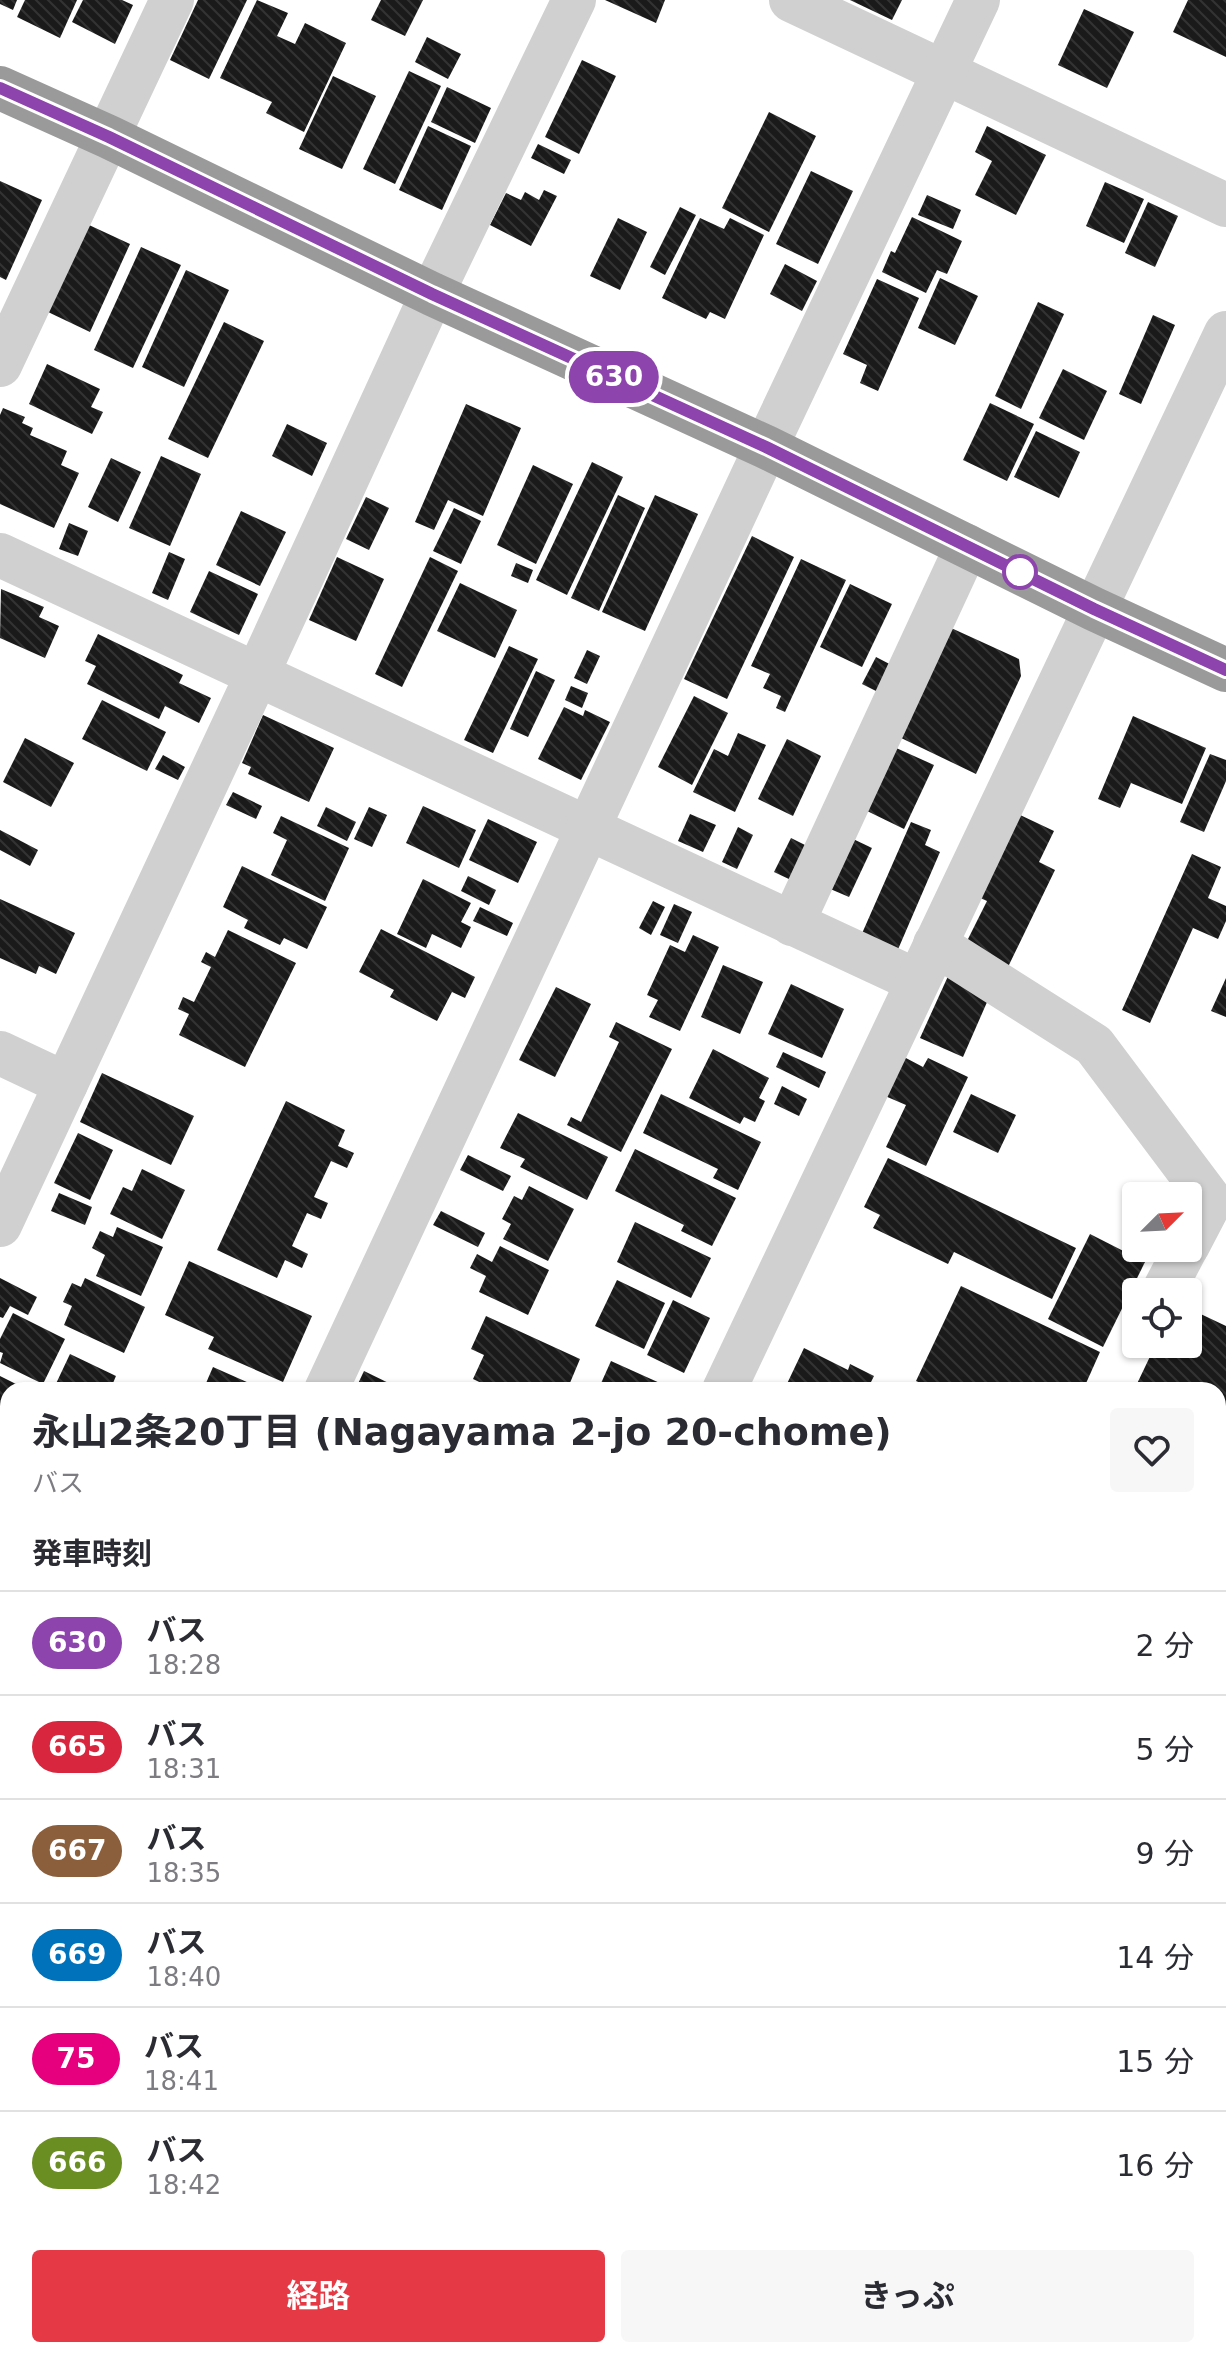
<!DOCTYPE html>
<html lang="ja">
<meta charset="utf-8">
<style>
body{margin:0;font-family:"DejaVu Sans","Noto Sans JP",sans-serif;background:#f7f7f7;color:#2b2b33;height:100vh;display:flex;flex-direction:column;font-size:30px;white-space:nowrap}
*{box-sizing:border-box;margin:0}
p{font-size:26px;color:#7c7c81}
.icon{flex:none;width:44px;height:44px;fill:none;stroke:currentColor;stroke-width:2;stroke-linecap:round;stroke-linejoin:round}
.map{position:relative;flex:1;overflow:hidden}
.side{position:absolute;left:0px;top:1382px;width:1226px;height:976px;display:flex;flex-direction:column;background:#fff;border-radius:24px 24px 0 0;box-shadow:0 2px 6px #0004}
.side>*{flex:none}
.badge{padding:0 16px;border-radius:26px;font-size:28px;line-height:52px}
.needle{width:52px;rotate:66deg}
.fabs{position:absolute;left:1122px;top:1182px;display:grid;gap:16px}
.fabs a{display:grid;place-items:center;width:80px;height:80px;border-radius:8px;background:#fff;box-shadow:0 2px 6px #0004;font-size:40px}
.map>.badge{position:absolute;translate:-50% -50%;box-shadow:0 0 0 4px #fff}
h2{padding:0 32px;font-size:30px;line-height:72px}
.round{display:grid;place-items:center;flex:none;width:84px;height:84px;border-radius:8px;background:#f7f7f7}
.overview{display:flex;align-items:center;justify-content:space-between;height:136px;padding:0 32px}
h1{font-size:38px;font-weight:700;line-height:60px}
.cta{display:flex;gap:16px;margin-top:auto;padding:16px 32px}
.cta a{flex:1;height:92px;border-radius:8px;background:#e63946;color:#fff;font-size:32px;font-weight:700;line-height:92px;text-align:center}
.cta a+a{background:#f7f7f7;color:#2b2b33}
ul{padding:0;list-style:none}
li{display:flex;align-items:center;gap:24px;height:104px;padding:0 32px;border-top:2px solid #e1e1e2}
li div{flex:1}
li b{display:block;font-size:30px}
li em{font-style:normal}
li .badge{min-width:88px;font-weight:700;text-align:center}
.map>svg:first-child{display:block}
.building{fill:url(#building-back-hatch)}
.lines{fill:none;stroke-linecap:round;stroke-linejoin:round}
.minor{stroke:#d0d0d0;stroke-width:44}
.highway{stroke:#9a9a9a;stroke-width:44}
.line-casing{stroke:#fff;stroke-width:18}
.line{stroke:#8e44ad;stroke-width:12}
.stop-dot{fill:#fff;stroke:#8e44ad;stroke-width:4}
</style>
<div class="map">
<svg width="1226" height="2358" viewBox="0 0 1226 2358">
<defs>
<pattern id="building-back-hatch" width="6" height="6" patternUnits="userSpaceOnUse" patternTransform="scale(2)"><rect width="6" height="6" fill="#1a1a1a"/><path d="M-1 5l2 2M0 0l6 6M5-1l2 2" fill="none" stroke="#333"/></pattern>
</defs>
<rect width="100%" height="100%" fill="#fff"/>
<g class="building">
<polygon points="0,0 17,0 13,10 0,4"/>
<polygon points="25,0 77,0 60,38 17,17"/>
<polygon points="83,0 122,0 133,5 115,44 72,22"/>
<polygon points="198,0 247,0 209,79 170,60"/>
<polygon points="257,0 288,13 277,36 295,44 305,23 346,43 304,132 266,113 272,102 220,78"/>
<polygon points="381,0 423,0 405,36 371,20"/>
<polygon points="605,0 665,0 656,23"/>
<polygon points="850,0 902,0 892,20"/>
<polygon points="1188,0 1226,0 1226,57 1173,32"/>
<polygon points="1084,9 1134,32 1107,88 1058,65"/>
<polygon points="427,37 461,54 448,79 415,62"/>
<polygon points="582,60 616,76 579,154 545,137"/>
<polygon points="409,71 441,86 395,184 363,169"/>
<polygon points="333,76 376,96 342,169 299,149"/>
<polygon points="447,87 491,108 475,143 431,122"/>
<polygon points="769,112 816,136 769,232 722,208"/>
<polygon points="428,126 471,146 442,210 399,190"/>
<polygon points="987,126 1046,155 1016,215 975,195 992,161 975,152"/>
<polygon points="538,144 571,160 564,174 531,158"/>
<polygon points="811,171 853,191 818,264 776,244"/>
<polygon points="0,181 42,200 6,280 0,277"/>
<polygon points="1105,182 1144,199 1124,243 1086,226"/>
<polygon points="544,190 557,196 531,246 490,225 506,193 521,200 525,192 539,200"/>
<polygon points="927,195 961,210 953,229 918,215"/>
<polygon points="1148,202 1178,216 1155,267 1125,253"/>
<polygon points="680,207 696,215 665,275 650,267"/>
<polygon points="912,217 962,241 947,274 937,270 926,293 882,272 891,251 895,253"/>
<polygon points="618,218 647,232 620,290 590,276"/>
<polygon points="700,218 724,229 730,218 764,235 725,319 710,312 706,319 662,298"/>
<polygon points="89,225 130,244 90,332 48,312"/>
<polygon points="141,247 181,265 133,368 94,350"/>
<polygon points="785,264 817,281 802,311 770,294"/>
<polygon points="186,270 229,290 184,387 142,367"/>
<polygon points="940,278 978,296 955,345 918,328"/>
<polygon points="877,279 919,298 878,391 860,383 867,365 843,354"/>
<polygon points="1038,302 1064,314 1021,409 995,396"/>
<polygon points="1153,315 1175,325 1141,404 1119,394"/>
<polygon points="224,322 264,341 208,458 168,439"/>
<polygon points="47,364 100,389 91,407 103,412 92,434 29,404"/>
<polygon points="1063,369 1107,391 1084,440 1039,418"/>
<polygon points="990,403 1034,424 1007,481 963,460"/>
<polygon points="466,404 521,428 483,516 448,500 434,530 415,522"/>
<polygon points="3,408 25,417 22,423 33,428 30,435 67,451 61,465 79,473 54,528 0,504 0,415"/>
<polygon points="287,424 327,443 312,476 272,456"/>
<polygon points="1036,431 1080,452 1059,498 1014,477"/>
<polygon points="161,456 201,474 170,546 129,528"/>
<polygon points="111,458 141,472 118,522 88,507"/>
<polygon points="592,462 623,477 567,595 536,580"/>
<polygon points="533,465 573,484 536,564 497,545"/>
<polygon points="618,495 645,508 599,611 571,598"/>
<polygon points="655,495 698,514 645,631 602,612"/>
<polygon points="366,497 389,508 369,550 346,539"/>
<polygon points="454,508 481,521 461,564 433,551"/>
<polygon points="241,511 286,532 260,586 216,565"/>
<polygon points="69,523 88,531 78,556 59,549"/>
<polygon points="752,536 794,557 727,699 684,679"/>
<polygon points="169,552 185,559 168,600 152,593"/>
<polygon points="337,557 384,579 356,641 309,620"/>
<polygon points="430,557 458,571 402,687 375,674"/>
<polygon points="801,559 846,580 785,712 776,708 781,696 763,688 770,674 751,666"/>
<polygon points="516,563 533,570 528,583 511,576"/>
<polygon points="209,571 258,594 239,635 190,612"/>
<polygon points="460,583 517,610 495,658 437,631"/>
<polygon points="850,584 892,604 862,667 820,647"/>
<polygon points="1,589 44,607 39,617 59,626 45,658 0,638"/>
<polygon points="949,627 1019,659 1021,676 976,774 899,737"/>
<polygon points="98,634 183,675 179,683 211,698 199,723 165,706 159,719 87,684 96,666 85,661"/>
<polygon points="509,646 538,659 493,753 464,740"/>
<polygon points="587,650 600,656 587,684 574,678"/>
<polygon points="876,657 903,671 890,698 862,684"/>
<polygon points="536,671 555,680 528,737 510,729"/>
<polygon points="571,686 588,693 582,708 565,700"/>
<polygon points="694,696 728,713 692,785 658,767"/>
<polygon points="102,700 166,732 147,771 82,739"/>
<polygon points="564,707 583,716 585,710 610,722 581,780 538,759"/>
<polygon points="263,715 334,748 309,802 248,774 251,767 242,763"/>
<polygon points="1133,716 1206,748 1182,804 1131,783 1120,808 1098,799"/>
<polygon points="738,733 766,745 735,812 693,792 714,749 728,756"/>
<polygon points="25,738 74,763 51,807 3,782"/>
<polygon points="787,739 821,756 793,816 758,799"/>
<polygon points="894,747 934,765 904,829 865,810"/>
<polygon points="1210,754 1226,760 1226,781 1204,832 1180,822"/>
<polygon points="163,755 185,767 178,780 155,769"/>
<polygon points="233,792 262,806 256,819 226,805"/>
<polygon points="423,806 476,830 459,868 406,843"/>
<polygon points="326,807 356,822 347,841 317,826"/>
<polygon points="369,807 387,815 372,847 354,839"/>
<polygon points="690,814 716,825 703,852 678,841"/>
<polygon points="1018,814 1054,831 1039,862 1055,870 1008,967 965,945 987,901 978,897"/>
<polygon points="281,816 349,848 325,901 271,875 287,840 273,833"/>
<polygon points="488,819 537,842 518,883 469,860"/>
<polygon points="911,822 931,830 925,845 940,852 896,954 860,938"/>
<polygon points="738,827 753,835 737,869 722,862"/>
<polygon points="0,830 38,850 30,866 0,850"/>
<polygon points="791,838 807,846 791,880 774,872"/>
<polygon points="851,838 872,848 849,897 828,888"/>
<polygon points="1192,854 1221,867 1208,898 1226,906 1226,921 1218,939 1193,928 1150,1023 1122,1010"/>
<polygon points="242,866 327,907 307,949 284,938 280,945 244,928 248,920 223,907"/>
<polygon points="468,876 496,890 489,905 461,891"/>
<polygon points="423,879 471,903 461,922 471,927 461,948 432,934 426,948 397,934"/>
<polygon points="0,899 75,933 56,974 39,966 36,974 0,958"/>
<polygon points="653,901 665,907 651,935 639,928"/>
<polygon points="674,904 692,912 678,943 660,935"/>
<polygon points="480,907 513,923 507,936 473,921"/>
<polygon points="381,929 475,977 465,998 452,992 437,1021 390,997 394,990 359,972"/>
<polygon points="228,930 296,963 245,1067 179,1035 189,1014 178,1009 183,997 194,1002 211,967 201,962 206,952 215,957"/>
<polygon points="693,935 719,947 680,1031 649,1017 658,1000 647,995 670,945 685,952"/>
<polygon points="723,965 763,982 740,1034 701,1017"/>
<polygon points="949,974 991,993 963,1057 920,1038"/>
<polygon points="1226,978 1226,1017 1211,1011"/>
<polygon points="791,984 844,1009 822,1058 768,1034"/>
<polygon points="556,987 591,1004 555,1077 519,1060"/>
<polygon points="616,1022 672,1049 621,1152 567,1125 571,1117 581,1122 619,1042 609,1037"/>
<polygon points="713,1049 769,1078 759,1098 765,1101 755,1122 744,1117 740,1124 689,1098"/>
<polygon points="783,1052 826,1072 819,1088 776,1067"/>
<polygon points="904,1057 923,1067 928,1058 968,1077 926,1166 886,1147 906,1105 885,1096"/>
<polygon points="102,1073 194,1116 171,1165 80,1122"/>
<polygon points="782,1086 807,1099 799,1116 774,1104"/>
<polygon points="661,1094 761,1142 738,1190 713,1178 718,1169 643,1133"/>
<polygon points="971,1094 1016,1115 998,1153 953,1132"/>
<polygon points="286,1101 345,1130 338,1146 354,1153 347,1168 331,1161 314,1197 328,1203 321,1219 307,1213 292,1246 308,1254 302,1268 285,1260 277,1278 217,1250"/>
<polygon points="518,1113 608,1157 587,1200 520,1167 525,1159 500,1148"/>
<polygon points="78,1133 113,1150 90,1200 54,1183"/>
<polygon points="635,1149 736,1198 712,1246 681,1231 684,1225 615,1191"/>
<polygon points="468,1155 511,1176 503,1191 460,1170"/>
<polygon points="888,1158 1076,1248 1052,1299 954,1252 948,1264 873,1228 880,1215 864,1207"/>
<polygon points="142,1169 185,1190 162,1239 110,1214 123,1187 132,1191"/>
<polygon points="529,1186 574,1209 548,1261 503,1239 511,1224 502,1219 514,1196 522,1200"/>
<polygon points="59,1193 92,1207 85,1225 51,1211"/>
<polygon points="441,1211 485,1233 478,1247 433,1225"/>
<polygon points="635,1222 711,1258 691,1298 617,1262"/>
<polygon points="117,1227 163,1247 141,1296 96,1276 105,1255 92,1248 100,1231 113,1237"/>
<polygon points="1090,1234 1145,1262 1103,1347 1048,1319"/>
<polygon points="500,1246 549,1270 528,1315 479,1292 486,1276 470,1268 477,1254 492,1262"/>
<polygon points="189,1261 312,1316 283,1382 208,1349 214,1337 165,1315"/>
<polygon points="0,1278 37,1297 28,1315 10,1306 3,1318 0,1317"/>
<polygon points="85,1278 145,1307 124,1353 64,1325 72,1306 63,1302 72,1283 81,1287"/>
<polygon points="617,1280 665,1303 644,1349 595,1326"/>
<polygon points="961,1286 1100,1352 1083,1390 936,1390 916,1381"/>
<polygon points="673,1300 710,1318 684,1373 647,1355"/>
<polygon points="1188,1308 1226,1326 1226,1418 1218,1434 1218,1390 1134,1390 1156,1344 1188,1344"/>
<polygon points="13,1313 65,1339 43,1384 0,1363 3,1353 0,1352 0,1339"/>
<polygon points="486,1316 580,1359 567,1390 496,1390 473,1379 484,1355 471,1349"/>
<polygon points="804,1348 848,1370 850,1364 874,1376 867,1390 784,1390"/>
<polygon points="70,1354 116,1376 110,1390 53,1390"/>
<polygon points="611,1361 662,1384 659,1390 598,1390"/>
<polygon points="213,1367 249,1383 246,1390 203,1390"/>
<polygon points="364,1371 403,1390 355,1390"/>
<polygon points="0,1376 28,1390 8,1390 8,1424 0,1420"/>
<polygon points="1226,1505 1226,1532 1218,1528 1218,1522"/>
<polygon points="8,1584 8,1611 0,1608"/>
<polygon points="1218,1625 1226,1629 1226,1679 1218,1675"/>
<polygon points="0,1701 8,1705 8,1732 0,1750"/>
<polygon points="1218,1708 1225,1712 1218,1728"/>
<polygon points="1218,1756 1226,1760 1226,1784 1218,1780"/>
<polygon points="8,1775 8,1880 0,1876 0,1792"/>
<polygon points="0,1925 8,1929 8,1951 0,1968"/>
<polygon points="1226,1956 1226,2004 1218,2000 1218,1974"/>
<polygon points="5,2187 8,2188 8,2239 0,2235 0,2197"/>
<polygon points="0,2335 8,2338 8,2352 5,2358 0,2357"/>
<polygon points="17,2350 29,2350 25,2358 13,2358"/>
<polygon points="379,2350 428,2350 425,2358 376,2358"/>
<polygon points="471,2350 480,2350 498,2358 467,2358"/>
<polygon points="542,2350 592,2350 588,2358 546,2358 540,2355"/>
<polygon points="667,2350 705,2350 702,2358 685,2358"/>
<polygon points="773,2350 792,2350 788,2357"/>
<polygon points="829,2350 897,2350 894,2358 825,2358"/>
<polygon points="933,2350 955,2350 951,2358"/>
<polygon points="1095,2350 1156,2350 1152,2358 1112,2358"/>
</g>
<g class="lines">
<g class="minor">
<polyline points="791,0 1226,205"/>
<polyline points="0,365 172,0"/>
<polyline points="0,555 917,981"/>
<polyline points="792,924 967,546"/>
<polyline points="935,944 1094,1045 1211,1201 1188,1245"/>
<polyline points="0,1053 66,1084"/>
<polyline points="0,1225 257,675 432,294 574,0"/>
<polyline points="1163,1292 1186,1248"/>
<polyline points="326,1390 766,447 978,0"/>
<polyline points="724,1390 1226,333"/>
<polyline points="0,1465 8,1468"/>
<polyline points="1218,1862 1226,1845"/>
<polyline points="0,2040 8,2043"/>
<polyline points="1218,2051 1226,2055"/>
<polyline points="0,2144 8,2126"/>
<polyline points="0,2286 8,2290"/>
<polyline points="136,2350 153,2358"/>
<polyline points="266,2358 270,2350"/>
<polyline points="639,2358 643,2350"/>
<polyline points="986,2358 989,2350"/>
</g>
<polyline class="highway" points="0,88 109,137 432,294 766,447 1094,609 1226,670"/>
</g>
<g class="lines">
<defs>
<polyline id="line" points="0,88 109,137 432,294 766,447 1094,609 1226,670"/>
</defs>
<use href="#line" class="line-casing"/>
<use href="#line" class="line"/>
</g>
<circle class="stop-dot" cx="1020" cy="572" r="16"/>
</svg>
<div class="fabs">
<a><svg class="needle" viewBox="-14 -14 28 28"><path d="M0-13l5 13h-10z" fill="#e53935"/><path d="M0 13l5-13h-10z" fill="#7c7c81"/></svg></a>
<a><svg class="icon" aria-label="locate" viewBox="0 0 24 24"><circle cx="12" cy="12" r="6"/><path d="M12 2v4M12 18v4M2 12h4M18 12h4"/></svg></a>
</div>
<b class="badge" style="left:614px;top:377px;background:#8e44ad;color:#fff">630</b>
<section class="side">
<div class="overview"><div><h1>永山2条20丁目 (Nagayama 2-jo 20-chome)</h1><p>バス</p></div><a class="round"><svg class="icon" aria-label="heart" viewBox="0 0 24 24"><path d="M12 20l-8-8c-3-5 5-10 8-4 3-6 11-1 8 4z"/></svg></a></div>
<h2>発車時刻</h2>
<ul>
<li><span class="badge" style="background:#8e44ad;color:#fff">630</span><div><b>バス</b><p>18:28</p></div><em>2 分</em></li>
<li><span class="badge" style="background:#d7263d;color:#fff">665</span><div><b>バス</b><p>18:31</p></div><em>5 分</em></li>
<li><span class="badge" style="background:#8b5e3c;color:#fff">667</span><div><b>バス</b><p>18:35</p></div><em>9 分</em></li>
<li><span class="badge" style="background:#0072bc;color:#fff">669</span><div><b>バス</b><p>18:40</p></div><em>14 分</em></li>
<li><span class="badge" style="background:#e6007e;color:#fff">75</span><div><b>バス</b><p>18:41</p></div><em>15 分</em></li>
<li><span class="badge" style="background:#6b8e23;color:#fff">666</span><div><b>バス</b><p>18:42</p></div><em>16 分</em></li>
</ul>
<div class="cta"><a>経路</a><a>きっぷ</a></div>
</section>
</div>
